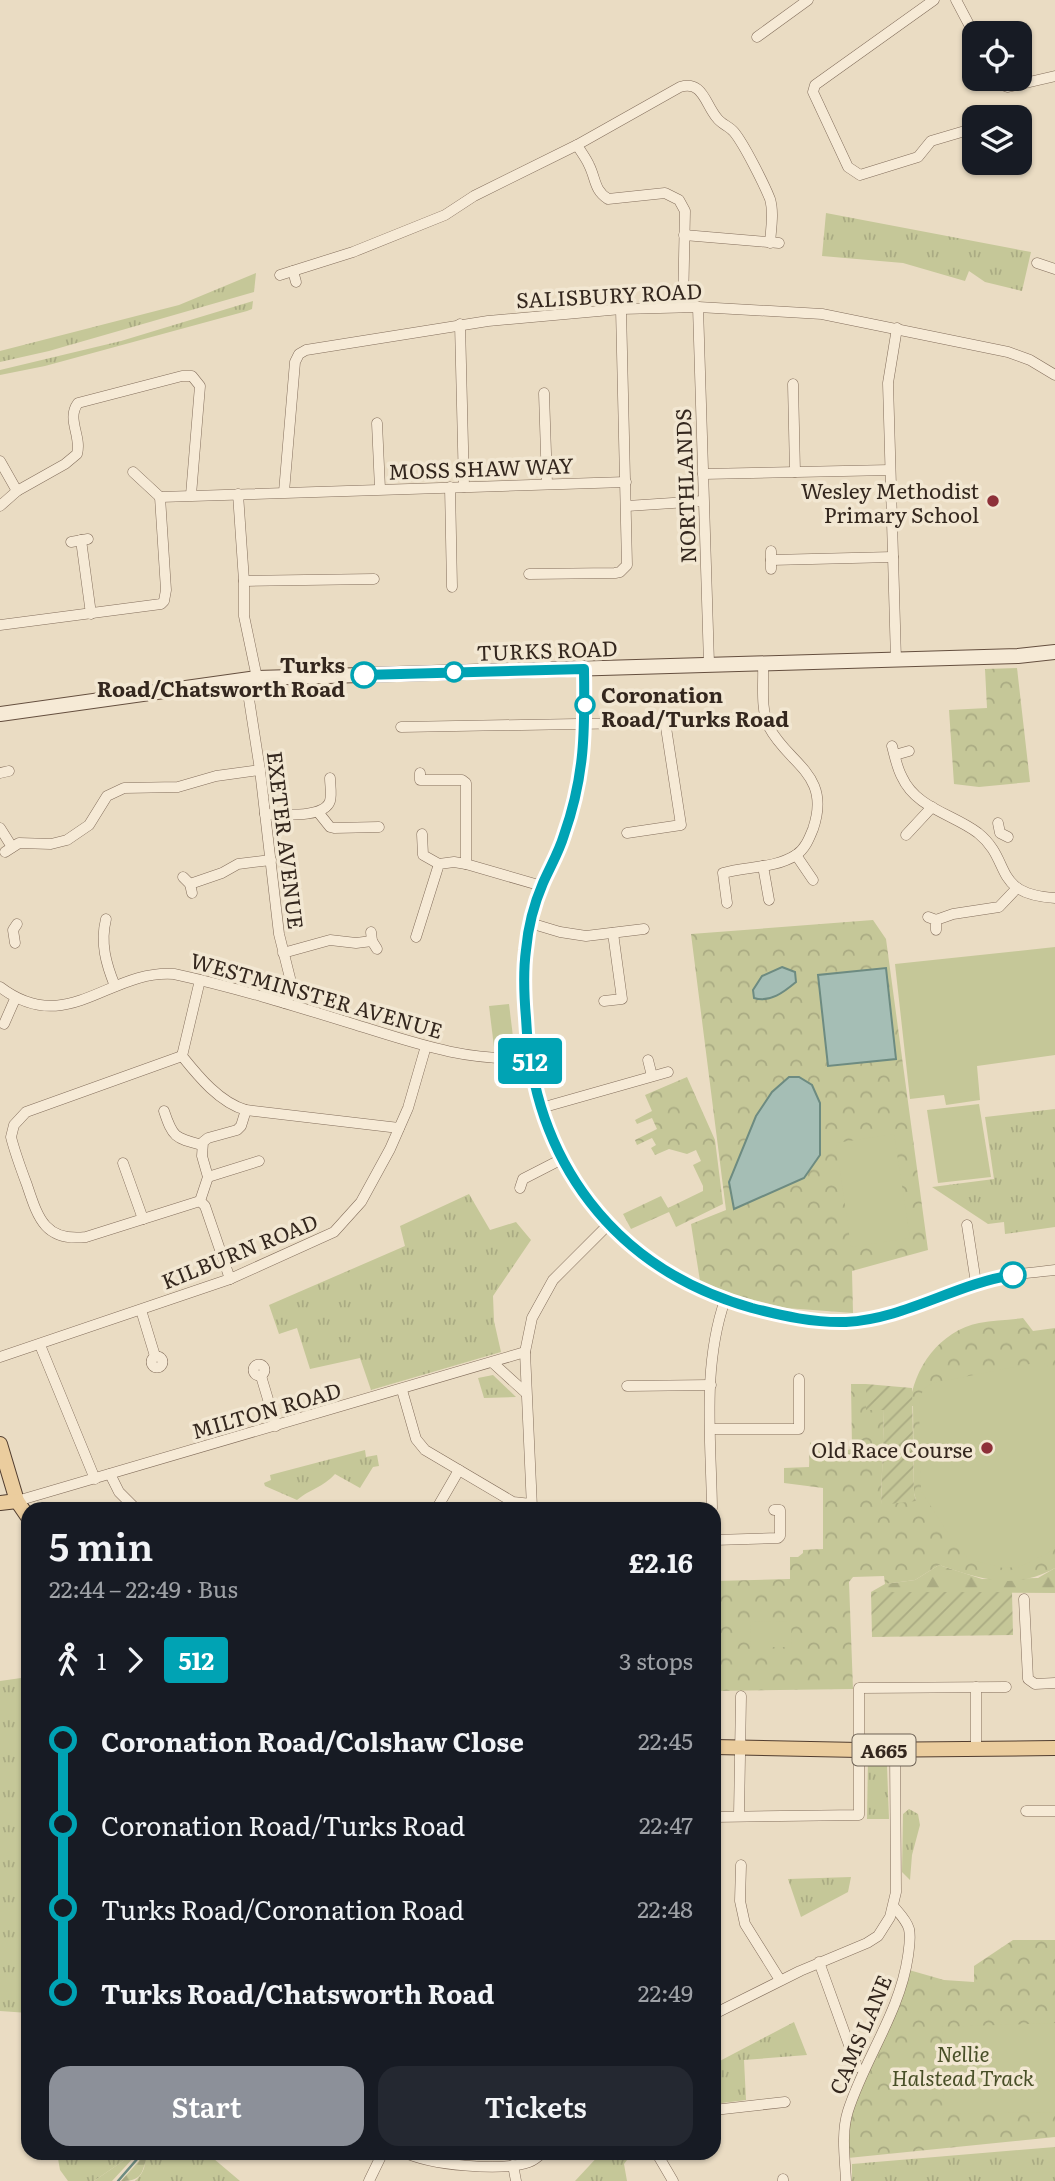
<!DOCTYPE html>
<meta charset="utf-8">
<style>
body{margin:0;font-family:Literata,serif;background:#242831;color:#f1f3f6;height:100vh;display:flex;flex-direction:column;font-size:26px;white-space:nowrap}
*{box-sizing:border-box;margin:0}
p{font-size:23px;color:#9ea1a6}
.icon{flex:none;width:38px;height:38px;fill:none;stroke:currentColor;stroke-width:2;stroke-linecap:round;stroke-linejoin:round}
.map{position:relative;flex:1;overflow:hidden}
.drawer{position:absolute;left:21px;top:1502px;width:700px;height:658px;display:flex;flex-direction:column;background:#171b24;border-radius:21px;box-shadow:0 2px 5px #0004}
.drawer>*{flex:none}
.badge{padding:0 14px;border-radius:5px;font-size:24px;line-height:46px}
.fabs{position:absolute;left:962px;top:21px;display:grid;gap:14px}
.fabs a{display:grid;place-items:center;width:70px;height:70px;border-radius:14px;background:#171b24;box-shadow:0 2px 5px #0004;font-size:35px}
.map>.badge{position:absolute;translate:-50% -50%;box-shadow:0 0 0 4px #fff}
.legs{display:flex;align-items:center;gap:10px;height:77px;padding:0 28px;font-size:23px}
.legs p{margin-inline-start:auto}
.summary{display:flex;align-items:center;justify-content:space-between;height:119px;padding:0 28px}
h1{font-size:38px;font-weight:600;line-height:52px}
.button{display:flex;gap:14px;margin-top:auto;padding:14px 28px}
.button a{flex:1;height:80px;border-radius:21px;background:#8c9099;color:#fff;font-size:28px;font-weight:600;line-height:80px;text-align:center}
.button a+a{background:#242831;color:#f1f3f6}
ul{padding:0 28px;list-style:none}
li{display:flex;align-items:center;gap:24px;height:84px;font-size:26px}
li i{display:grid;place-items:center;width:10px;height:100%;margin:0 9px;background:currentColor}
li i::after{content:'';width:18px;height:18px;margin:-9px;border:5px solid;border-radius:50%;background:#171b24}
li p{margin-inline-start:auto}
li:first-child i{background:linear-gradient(#0000 50%,currentColor 0)}
li:last-child i{background:linear-gradient(currentColor 50%,#0000 0)}
.map>svg:first-child{display:block}
.grass{fill:url(#grass-tufts)}
.forest{fill:url(#forest-firs)}
.park{fill:url(#park-crowns)}
.garden{fill:url(#garden-furrows)}
.pitch{fill:#c5c798}
.water{fill:#a5beb5;stroke:#6d8b81;stroke-width:2}
.lines{fill:none;stroke-linecap:round;stroke-linejoin:round}
.stream{stroke:#6d8b81;stroke-width:2.5}
.street-casing{stroke:#836e5c;stroke-width:11}
.secondary-casing{stroke:#654f3f;stroke-width:16}
.primary-casing{stroke:#513d2f;stroke-width:16}
.street{stroke:#f6ead6;stroke-width:10}
.secondary{stroke:#f6ead6;stroke-width:14}
.primary{stroke:#ebcd9e;stroke-width:14}
.line-1-casing{stroke:#fff;stroke-width:16}
.line-1{stroke:#00a3b4;stroke-width:10}
.poi-dot{fill:#8d3038;stroke:#f2e7d2;stroke-width:2.5}
.stop-1-dot{fill:#fff;stroke:#00a3b4;stroke-width:3.5}
.labels{text-anchor:middle;dominant-baseline:central;stroke-width:7;stroke-linejoin:round;paint-order:stroke}
.shield{fill:#f2e7d2;stroke:#6d6154;stroke-width:2}
.shield-label{font-size:19px;font-weight:bold;fill:#34271e}
.street-label{font-size:21px;fill:#34271e;stroke:#f2e7d2}
.poi-label{font-size:21px;fill:#34271e;stroke:#f2e7d2;text-anchor:end}
.stop-label{font-size:21px;font-weight:bold;fill:#34271e;stroke:#f2e7d2;text-anchor:end}
.park-label{font-size:21px;font-style:italic;fill:#484f27;stroke:#f2e7d2}
</style>
<div class="map">
<svg width="1055" height="2181" viewBox="0 0 1055 2181">
<defs>
<pattern id="grass-tufts" width="24" height="20" patternUnits="userSpaceOnUse" patternTransform="scale(1.75)"><rect width="24" height="20" fill="#c5c798"/><path d="M3 7l-1-3M5 7V3M7 7l1-3M15 17l-1-3M17 17v-4M19 17l1-3" fill="none" stroke="#aaab83"/></pattern>
<pattern id="forest-firs" width="22" height="20" patternUnits="userSpaceOnUse" patternTransform="scale(1.75)"><rect width="22" height="20" fill="#c5c798"/><path d="M5 1l3.5 6h-7zM16 11l3.5 6h-7z" fill="#aaab83"/></pattern>
<pattern id="park-crowns" width="20" height="18" patternUnits="userSpaceOnUse" patternTransform="scale(1.75)"><rect width="20" height="18" fill="#c5c798"/><path d="M2 6a3 3 0 1 1 6 0M12 15a3 3 0 1 1 6 0" fill="none" stroke="#aaab83"/></pattern>
<pattern id="garden-furrows" width="10" height="10" patternUnits="userSpaceOnUse" patternTransform="scale(1.75)"><rect width="10" height="10" fill="#c5c798"/><path d="M-1 1l2-2M0 10L10 0M9 11l2-2" fill="none" stroke="#aaab83"/></pattern>
</defs>
<rect width="100%" height="100%" fill="#eadcc3"/>
<g class="grass">
<polygon points="826,213 1031,252 1022,291 985,282 969,271 965,281 903,263 822,256"/>
<polygon points="256,273 254,292 49,351 0,362 0,351 179,305"/>
<polygon points="253,301 252,309 247,311 45,366 0,375 0,370 121,341"/>
<polygon points="1055,1109 1055,1227 1005,1234 1004,1222 988,1224 932,1187 994,1179 985,1117"/>
<polygon points="469,1194 490,1230 516,1222 531,1240 493,1296 494,1321 501,1352 371,1390 360,1358 310,1369 297,1328 279,1334 269,1305 405,1246 400,1226"/>
<polygon points="493,1375 516,1397 484,1398 478,1378"/>
<path d="M365,1450L366,1457L377,1455L379,1466L373,1467L360,1488L335,1474C322,1488 312,1488 297,1500L265,1486L264,1483L271,1480L270,1475Z"/>
<polygon points="28,1677 28,2013 0,2011 0,1681"/>
<polygon points="868,1758 883,1761 887,1766 889,1819 867,1819"/>
<polygon points="909,1809 918,1814 920,1825 912,1855 910,1880 902,1872 903,1814"/>
<polygon points="851,1877 848,1892 801,1917 788,1879"/>
<polygon points="794,2022 807,2055 744,2060 746,2100 714,2104 714,2064"/>
<polygon points="1055,2147 1055,2181 852,2181 852,2164"/>
<path d="M142,2152L207,2153L240,2181H135C144,2173 148,2163 142,2152Z"/>
<polygon points="602,2152 648,2152 649,2155 630,2156 624,2164 627,2181 575,2181"/>
<polygon points="57,2153 127,2153 123,2161 94,2181 68,2181 60,2170"/>
</g>
<g class="forest">
<polygon points="939,1565 982,1579 1038,1578 1055,1568 1055,1593 871,1592 885,1584 915,1580"/>
<path d="M127,2153H142L146,2159C142,2176 139,2181 121,2181L139,2161L140,2157L137,2154L112,2181H94L123,2161Z"/>
</g>
<g class="park">
<polygon points="1017,668 1030,782 979,787 954,784 949,710 987,708 985,669"/>
<polygon points="873,920 886,939 928,1250 852,1271 853,1313 786,1308 738,1296 700,1281 691,1224 726,1210 691,934"/>
<polygon points="687,1077 715,1140 723,1204 676,1227 669,1212 631,1229 623,1214 661,1196 668,1208 703,1191 703,1186 693,1165 701,1161 696,1150 687,1154 669,1149 655,1155 651,1148 656,1145 652,1138 637,1145 635,1140 657,1129 652,1118 637,1124 635,1120 652,1111 645,1095"/>
<path d="M1023,1318L1033,1331L1055,1328V1568C1013,1591 981,1579 939,1565L915,1580L885,1584L884,1576L853,1577L849,1582L853,1689L714,1691V1581L790,1579V1557H798L803,1553V1550L823,1549V1488L784,1483V1468L809,1467L810,1442L823,1455L852,1449L851,1384H866V1410L884,1409L881,1504L916,1500L914,1493L913,1406H910C913,1368 940,1331 979,1323C993,1320 1009,1320 1023,1318Z"/>
<polygon points="1013,1940 1055,1940 1055,2137 848,2158 847,2124 860,2090 892,2022 909,1970 944,1980 974,1982 974,1966"/>
</g>
<g class="garden">
<polygon points="866,1384 912,1388 914,1493 916,1501 881,1505 884,1410 866,1410"/>
<polygon points="871,1592 1012,1592 1013,1635 872,1637"/>
</g>
<g class="pitch">
<polygon points="1055,947 1055,1055 977,1066 980,1100 946,1105 944,1095 910,1099 895,964"/>
<polygon points="509,1004 514,1045 494,1047 489,1006"/>
<polygon points="979,1104 991,1177 938,1183 927,1110"/>
<polygon points="894,1134 910,1238 851,1247 836,1143"/>
<path d="M1035,1363H1043L1055,1371V1547L1048,1553L1019,1567L1003,1568L968,1559L948,1533L921,1491L919,1405C920,1393 923,1388 933,1383Z"/>
<polygon points="791,1621 792,1647 751,1647 750,1622"/>
<polygon points="1055,2023 1055,2112 944,2114 942,2027"/>
</g>
<g class="water">
<path d="M782,967L795,972L796,982C784,992 770,1003 754,998L753,990L762,976Z"/>
<polygon points="886,968 896,1059 828,1066 818,975"/>
<polygon points="789,1077 799,1077 812,1085 820,1103 820,1155 804,1178 734,1209 729,1182 756,1116 772,1092"/>
</g>
<g class="lines">
<polyline class="stream" points="118,2181 138,2158"/>
<defs>
<g id="street">
<polyline points="934,0 815,85 813,92 848,167 860,175 918,157 931,141 975,128"/>
<polyline points="956,0 975,36"/>
<polyline points="757,37 808,0"/>
<polyline points="996,79 1000,84 1008,87 1055,76"/>
<path d="M577,145C581,152 586,158 589,165C596,179 594,190 608,199L665,193L679,200L685,211L683,307"/>
<polyline points="684,235 779,243"/>
<polyline points="1037,263 1055,269"/>
<polyline points="293,271 296,282"/>
<path d="M280,275L353,252L445,215L474,196L577,145L680,87C703,80 705,104 717,118C721,124 729,126 734,132C744,144 764,184 770,199C774,212 771,229 770,243"/>
<polyline points="698,307 709,664"/>
<polyline points="460,324 464,487"/>
<polyline points="793,384 795,472"/>
<polyline points="544,393 547,484"/>
<polyline points="377,423 380,489"/>
<polyline points="0,461 17,491"/>
<polyline points="133,472 160,497"/>
<polyline points="703,474 890,470"/>
<polyline points="450,487 452,587"/>
<polyline points="284,492 295,362 299,354 306,350 488,321 621,309 698,307 822,314 1008,352 1030,360 1055,375"/>
<polyline points="238,494 244,581 244,616 257,678"/>
<polyline points="160,497 626,482"/>
<path d="M0,506L17,491L65,464L77,454C82,436 66,419 78,403L182,376H192L200,386L191,495"/>
<polyline points="627,506 703,501"/>
<polyline points="81,540 91,614"/>
<polyline points="71,542 88,539"/>
<polyline points="771,551 771,569"/>
<polyline points="771,560 893,557"/>
<polyline points="529,574 615,573 620,572 627,565 621,309"/>
<polyline points="244,581 374,579"/>
<polyline points="0,625 161,604 164,601 166,590 160,497"/>
<polyline points="896,660 888,383 897,328"/>
<path d="M584,669C585,727 585,782 564,837C549,875 531,908 526,949C523,972 524,995 526,1018C535,1162 613,1269 753,1308C782,1316 812,1322 843,1322C891,1322 931,1296 976,1283C1002,1275 1028,1273 1055,1270"/>
<polyline points="246,680 260,770 279,934 290,978 285,1003"/>
<polyline points="401,727 744,721"/>
<path d="M892,746C895,757 897,768 902,777C916,808 953,814 978,833C1013,861 991,894 1055,898"/>
<polyline points="895,755 909,751"/>
<polyline points="0,773 9,771"/>
<polyline points="420,773 420,780 462,780 466,783 466,864"/>
<polyline points="318,812 330,827 334,828 379,827"/>
<path d="M265,814C281,814 324,819 330,801C332,794 330,785 330,778"/>
<polyline points="998,823 1000,833 1008,837"/>
<polyline points="0,828 12,847"/>
<polyline points="627,833 681,825 665,721"/>
<polyline points="422,834 423,855 439,864"/>
<polyline points="906,835 932,807"/>
<polyline points="5,852 19,843 51,844 67,840 89,825 107,796 124,788 178,787 216,776 260,770"/>
<polyline points="796,855 813,880"/>
<polyline points="763,866 769,900"/>
<polyline points="183,877 190,884 192,893"/>
<polyline points="190,884 222,873 238,864 271,860"/>
<path d="M727,903L723,873C746,866 774,869 796,855C805,849 809,839 813,829C832,774 788,764 769,727C760,709 764,682 763,663"/>
<polyline points="928,917 936,920 936,930"/>
<path d="M106,919C100,943 106,964 115,986"/>
<polyline points="936,920 953,914 999,907 1017,888"/>
<polyline points="530,923 560,932 586,936 644,929"/>
<polyline points="371,932 372,941 377,949"/>
<polyline points="416,937 439,864 454,862 466,864 542,886"/>
<polyline points="15,943 13,930 17,924"/>
<polyline points="283,953 330,940 356,943 372,941"/>
<path d="M200,980L182,1056C198,1076 220,1103 246,1110L399,1128"/>
<path d="M0,987C67,1038 109,969 174,974C234,987 292,1005 350,1023C409,1041 467,1063 529,1057"/>
<polyline points="604,1001 622,999 613,933"/>
<polyline points="4,1024 15,999"/>
<path d="M182,1056L26,1112L14,1125L11,1137C15,1153 21,1169 27,1185C38,1218 45,1242 86,1237L200,1201"/>
<polyline points="648,1060 652,1076"/>
<polyline points="541,1108 668,1072"/>
<path d="M164,1111C173,1138 175,1138 202,1145"/>
<polyline points="123,1163 143,1219"/>
<polyline points="208,1177 259,1161"/>
<polyline points="520,1188 523,1179 562,1159"/>
<polyline points="967,1225 976,1283"/>
<polyline points="230,1279 205,1206 200,1201 208,1177 202,1156 203,1142 208,1138 237,1130 241,1126 246,1110"/>
<polyline points="141,1310 155,1356"/>
<polyline points="40,1345 95,1479"/>
<circle cx="157" cy="1362" r="5.5"/>
<polyline points="0,1357 230,1279 334,1232 361,1202 390,1149 408,1108 426,1046"/>
<polyline points="493,1363 526,1393"/>
<circle cx="259" cy="1370" r="5.5"/>
<polyline points="261,1376 276,1426"/>
<polyline points="627,1386 711,1385"/>
<polyline points="402,1390 416,1439 425,1450 513,1502 531,1504"/>
<polyline points="711,1429 799,1429 799,1379"/>
<polyline points="110,1474 119,1492 135,1508"/>
<polyline points="17,1501 525,1352"/>
<polyline points="437,1508 459,1470"/>
<polyline points="532,1508 525,1352 532,1318 553,1280 608,1225"/>
<path d="M712,1508C711,1439 702,1366 725,1300"/>
<polyline points="714,1540 778,1538 780,1536 780,1510 774,1510"/>
<polyline points="1024,1599 1028,1679 1035,1684 1055,1683"/>
<polyline points="976,1687 976,1749"/>
<polyline points="1026,1811 1055,1811"/>
<polyline points="739,1816 741,1696"/>
<polyline points="714,1817 859,1815 859,1688 1006,1687"/>
<polyline points="741,1865 740,1901 745,1924 780,1980"/>
<polyline points="819,1962 857,2067"/>
<polyline points="714,2014 800,1971 867,1943 878,1936 890,1917 896,1892 895,1750"/>
<polyline points="714,2110 785,2102"/>
<path d="M404,2152C430,2165 502,2172 529,2162C535,2160 539,2156 543,2152"/>
<polyline points="656,2152 673,2181"/>
<polyline points="513,2165 516,2181"/>
<polyline points="783,2179 783,2181"/>
<polyline points="369,2181 383,2152"/>
<path d="M846,2181C845,2159 841,2133 848,2111C865,2058 900,2012 908,1956C909,1948 911,1938 909,1929C907,1921 900,1914 894,1907"/>
</g>
<polyline id="secondary" points="0,714 257,678 1018,656 1055,652"/>
<g id="primary">
<polyline points="0,1444 17,1501 28,1517"/>
<polyline points="0,1503 17,1501"/>
<polyline points="714,1747 859,1750 1055,1748"/>
</g>
</defs>
<use href="#street" class="street-casing"/>
<use href="#secondary" class="secondary-casing"/>
<use href="#primary" class="primary-casing"/>
<use href="#street" class="street"/>
<use href="#secondary" class="secondary"/>
<use href="#primary" class="primary"/>
</g>
<g class="lines">
<defs>
<path id="line-1" d="M364,675L584,669C585,730 585,776 564,835C559,852 550,867 543,883C534,904 528,927 526,950C523,972 524,995 526,1018C533,1161 614,1269 752,1308C783,1316 814,1323 846,1322C905,1319 955,1284 1013,1275"/>
</defs>
<use href="#line-1" class="line-1-casing"/>
<use href="#line-1" class="line-1"/>
</g>
<g class="poi-dot">
<circle cx="993" cy="501" r="7"/>
<circle cx="987" cy="1448" r="7"/>
</g>
<g class="stop-1-dot">
<circle cx="454" cy="672" r="9"/>
<circle cx="364" cy="675" r="12"/>
<circle cx="585" cy="705" r="9"/>
<circle cx="1013" cy="1275" r="12"/>
</g>
<g class="labels">
<rect class="shield" x="852.5" y="1734.5" width="63" height="31" rx="5"/>
<g class="shield-label">
<text x="884" y="1750">A665</text>
</g>
<g class="street-label">
<text transform="translate(609 294) rotate(-3)">SALISBURY ROAD</text>
<text transform="translate(481 467) rotate(-2)">MOSS SHAW WAY</text>
<text transform="translate(684 486) rotate(-92)">NORTHLANDS</text>
<text transform="translate(547 649) rotate(-2)">TURKS ROAD</text>
<text transform="translate(287 840) rotate(83)">EXETER AVENUE</text>
<text transform="translate(317 994) rotate(16)">WESTMINSTER AVENUE</text>
<text transform="translate(239 1250) rotate(-22)">KILBURN ROAD</text>
<text transform="translate(266 1409) rotate(-16)">MILTON ROAD</text>
<text transform="translate(859 2034) rotate(-67)">CAMS LANE</text>
</g>
<g class="poi-label">
<text x="979" y="489">Wesley Methodist<tspan x="979" dy="24">Primary School</tspan></text>
<text x="973" y="1448">Old Race Course</text>
</g>
<g class="stop-label">
<text x="345" y="663">Turks<tspan x="345" dy="24">Road/Chatsworth Road</tspan></text>
<text x="601" y="693" text-anchor="start">Coronation<tspan x="601" dy="24">Road/Turks Road</tspan></text>
</g>
<g class="park-label">
<text x="963" y="2052">Nellie<tspan x="963" dy="24">Halstead Track</tspan></text>
</g>
</g>
</svg>
<div class="fabs">
<a><svg class="icon" aria-label="locate" viewBox="0 0 24 24"><circle cx="12" cy="12" r="6"/><path d="M12 2v4M12 18v4M2 12h4M18 12h4"/></svg></a>
<a><svg class="icon" aria-label="layers" viewBox="0 0 24 24"><path d="M12 4l9 5-9 5-9-5zM3 14l9 5 9-5"/></svg></a>
</div>
<b class="badge" style="left:530px;top:1061px;background:#00a3b4;color:#fff">512</b>
<section class="drawer">
<div class="summary"><div><h1>5 min</h1><p>22:44 – 22:49 · Bus</p></div><b>£2.16</b></div>
<div class="legs"><svg class="icon" aria-label="walk" viewBox="0 0 24 24"><circle cx="13" cy="4" r="2"/><path d="M13 8l-2 6 4 7M11 14l-3 7M7 12l3-4h3l4 4"/></svg>1<svg class="icon" aria-label="forward" viewBox="0 0 24 24"><path d="M9 5l7 7-7 7"/></svg><b class="badge" style="background:#00a3b4;color:#fff">512</b><p>3 stops</p></div>
<ul>
<li><i style="color:#00a3b4"></i><b>Coronation Road/Colshaw Close</b><p>22:45</p></li>
<li><i style="color:#00a3b4"></i><span>Coronation Road/Turks Road</span><p>22:47</p></li>
<li><i style="color:#00a3b4"></i><span>Turks Road/Coronation Road</span><p>22:48</p></li>
<li><i style="color:#00a3b4"></i><b>Turks Road/Chatsworth Road</b><p>22:49</p></li>
</ul>
<div class="button"><a>Start</a><a>Tickets</a></div>
</section>
</div>
